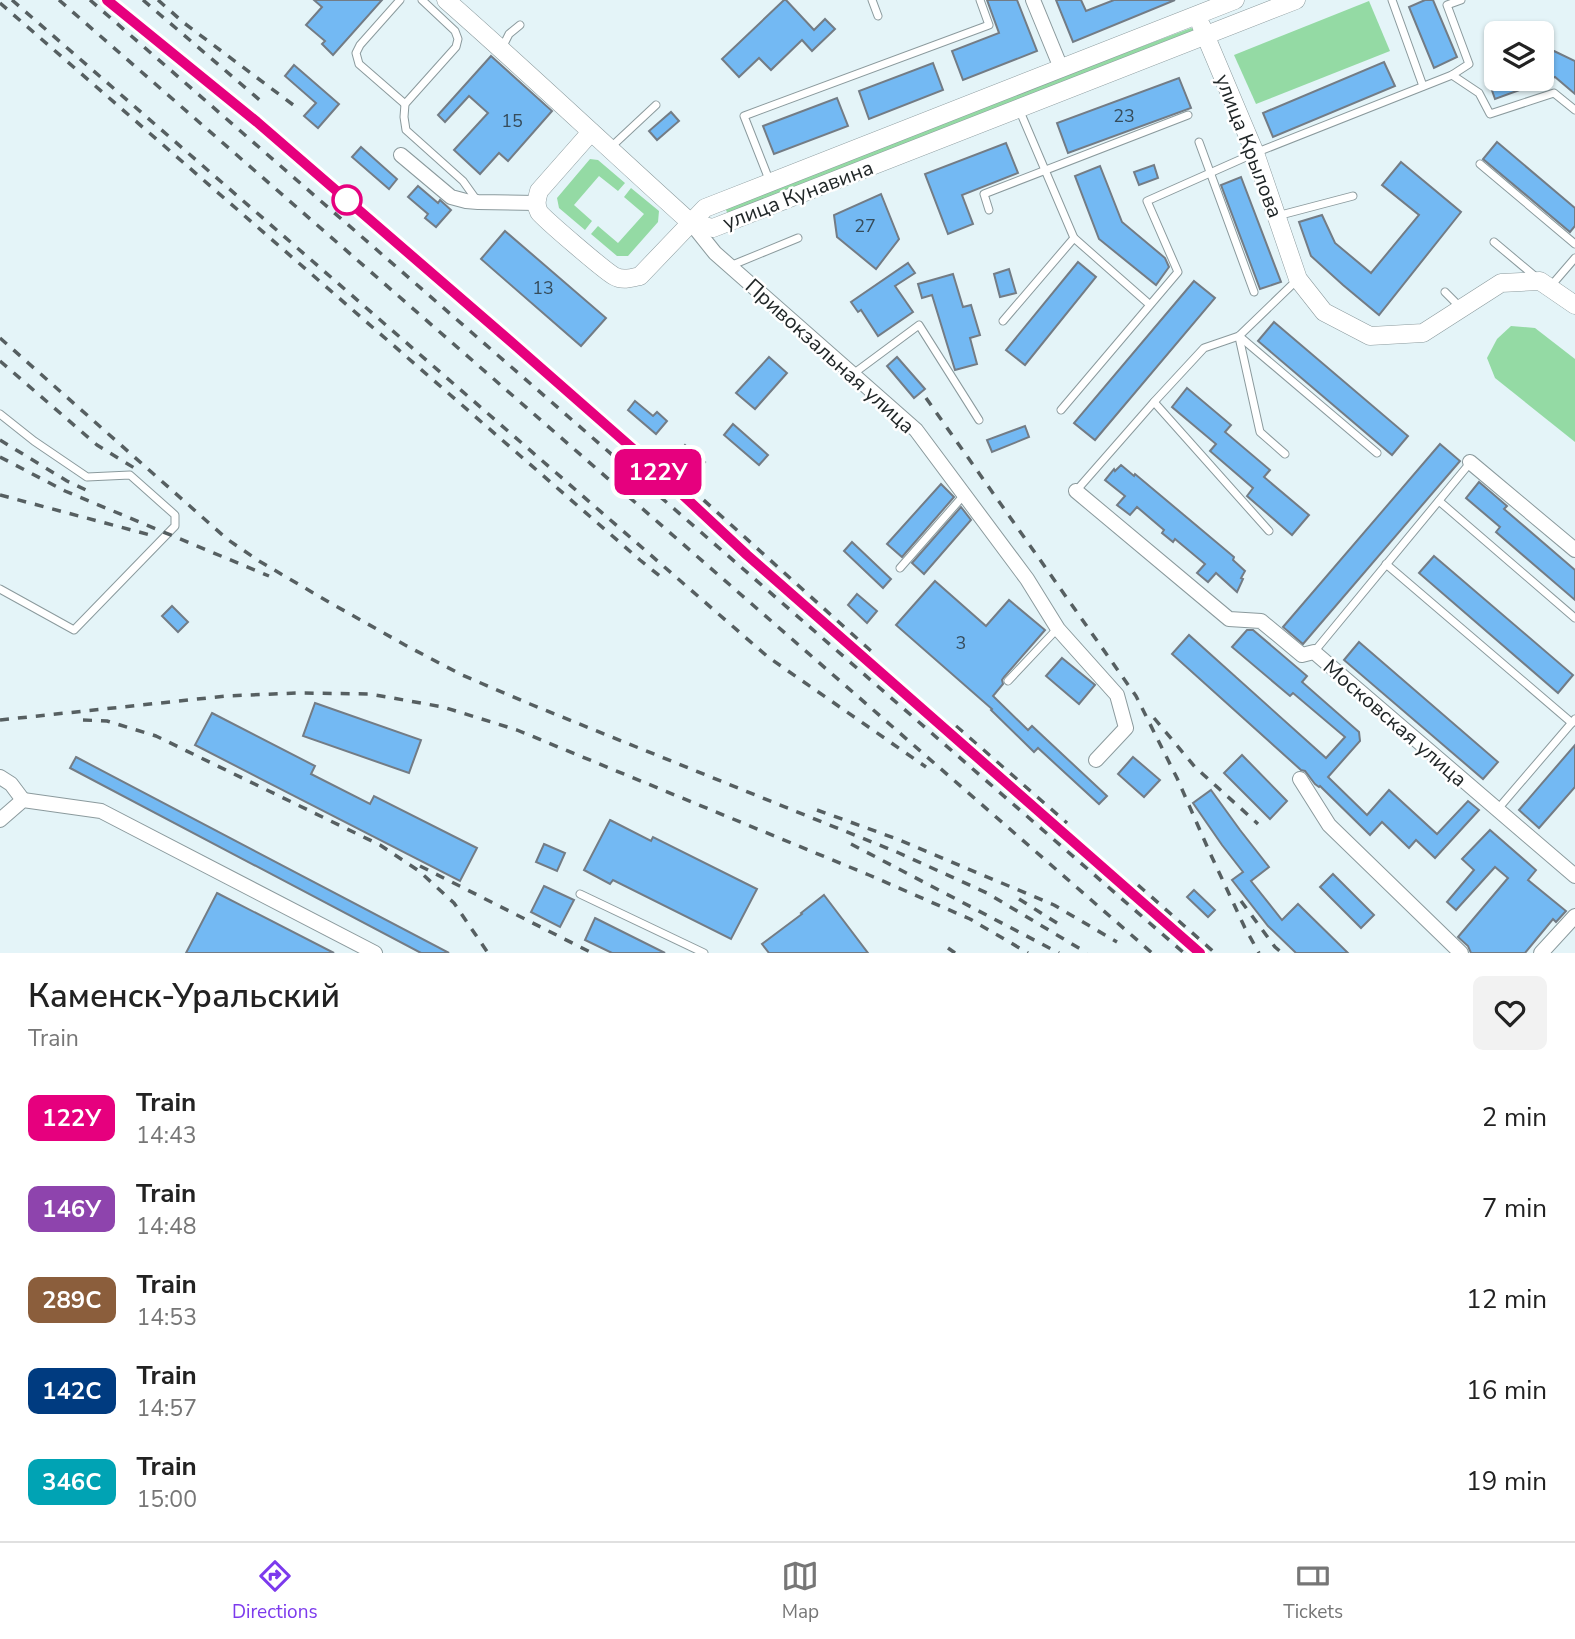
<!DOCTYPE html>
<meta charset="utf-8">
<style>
body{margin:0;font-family:"Nunito Sans",sans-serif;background:#f2f2f2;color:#222;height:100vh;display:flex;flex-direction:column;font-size:26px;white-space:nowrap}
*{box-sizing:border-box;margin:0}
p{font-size:23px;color:#767676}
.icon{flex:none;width:38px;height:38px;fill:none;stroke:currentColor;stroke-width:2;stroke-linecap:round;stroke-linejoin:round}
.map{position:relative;height:953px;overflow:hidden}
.drawer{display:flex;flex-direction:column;background:#fff;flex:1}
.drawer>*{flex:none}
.badge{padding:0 14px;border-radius:10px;font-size:24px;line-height:46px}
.buttons{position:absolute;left:1484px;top:21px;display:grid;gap:14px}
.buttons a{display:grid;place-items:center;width:70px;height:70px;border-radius:10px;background:#fff;box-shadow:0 2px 5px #0004;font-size:35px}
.map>.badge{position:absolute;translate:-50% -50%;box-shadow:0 0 0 4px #fff}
.round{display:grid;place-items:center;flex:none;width:74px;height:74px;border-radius:10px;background:#f2f2f2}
.summary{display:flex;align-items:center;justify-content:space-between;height:119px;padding:0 28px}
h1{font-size:33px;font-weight:600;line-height:52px}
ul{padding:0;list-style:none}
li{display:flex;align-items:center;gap:21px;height:91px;padding:0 28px}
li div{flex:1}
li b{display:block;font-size:26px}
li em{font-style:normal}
li .badge{min-width:77px;font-weight:700;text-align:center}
.tabs{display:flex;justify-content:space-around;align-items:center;height:98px;border-top:2px solid #e0e0e0;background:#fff;font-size:19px;color:#767676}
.tabs a{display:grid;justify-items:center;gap:4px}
.tabs .active{color:#7c3aed}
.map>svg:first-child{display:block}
.green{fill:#94daa4}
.building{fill:#73b9f3;stroke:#737c85;stroke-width:2}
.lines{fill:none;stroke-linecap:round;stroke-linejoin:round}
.service-casing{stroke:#8b9a9d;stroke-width:9}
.minor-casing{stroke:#8b9a9d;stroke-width:16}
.tertiary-casing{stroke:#8b9a9d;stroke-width:19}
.service{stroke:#fff;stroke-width:7}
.minor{stroke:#fff;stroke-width:14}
.tertiary{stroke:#fff;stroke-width:18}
.rail{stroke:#565f61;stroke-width:3.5;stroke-dasharray:9 9;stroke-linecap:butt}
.line-casing{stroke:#fff;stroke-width:16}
.line{stroke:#e6007e;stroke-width:10}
.stop-dot{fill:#fff;stroke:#e6007e;stroke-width:3.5}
.labels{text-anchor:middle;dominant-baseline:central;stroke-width:5;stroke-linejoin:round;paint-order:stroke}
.number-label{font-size:18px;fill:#364c5b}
.street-label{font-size:21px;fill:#212728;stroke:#fff}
</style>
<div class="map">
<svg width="1575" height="953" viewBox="0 0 1575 953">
<rect width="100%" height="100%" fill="#e4f4f8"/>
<g class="green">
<polygon points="1369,1 1390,51 1256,104 1234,55"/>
<polygon points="1191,28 1194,29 1194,33 728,214 725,208 1052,80"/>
<polygon points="590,159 598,160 625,183 618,191 599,176 574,205 592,221 585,230 559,208 557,198"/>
<polygon points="631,188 659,211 658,222 628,256 617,256 591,234 598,226 618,243 644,214 624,197"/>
<polygon points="1511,326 1535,328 1575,359 1575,442 1495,378 1487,358 1497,339"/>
</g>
<g class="building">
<polygon points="314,0 382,0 333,55 322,44 325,41 306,25 322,7"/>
<polygon points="784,0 786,0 814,30 825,19 835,29 812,51 802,40 771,70 759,58 739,77 722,59"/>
<polygon points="987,0 1017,0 1037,51 963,80 952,51 999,33"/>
<polygon points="1056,0 1081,0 1086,11 1114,0 1175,0 1073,42"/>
<polygon points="1425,0 1433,0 1457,57 1434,68 1409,7"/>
<polygon points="1554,51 1575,61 1575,94 1555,77 1495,99 1488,79 1542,79 1542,56"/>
<polygon points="491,56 552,111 508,161 499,153 480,174 454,150 488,113 469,96 445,122 438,115"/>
<polygon points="1384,62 1395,86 1273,137 1263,113"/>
<polygon points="933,63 943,90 869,119 859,91"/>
<polygon points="294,65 339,104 318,128 304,116 316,103 285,76"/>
<polygon points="1179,78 1191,108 1068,153 1057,123"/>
<polygon points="837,98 848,126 774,154 763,126"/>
<polygon points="671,112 679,121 657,140 649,131"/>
<polygon points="1497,142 1575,208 1575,226 1570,232 1483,159"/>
<polygon points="1006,143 1018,173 962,195 973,224 948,234 925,174"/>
<polygon points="361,147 397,179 389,189 352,157"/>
<polygon points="1401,162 1461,212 1379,315 1343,285 1311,256 1299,222 1322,215 1335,243 1371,273 1419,215 1382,185"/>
<polygon points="1154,165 1158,178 1139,185 1134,172"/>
<polygon points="1100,166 1122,222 1165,258 1169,267 1156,285 1099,239 1075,176"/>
<polygon points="1241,177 1281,282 1260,289 1221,185"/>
<polygon points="418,186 438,203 440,200 451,210 436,227 425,218 428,214 408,197"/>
<polygon points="881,194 899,239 876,269 837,237 834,215"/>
<polygon points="505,231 606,318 581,346 481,259"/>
<polygon points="1078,262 1096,277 1025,365 1006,350"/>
<polygon points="908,263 915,273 895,286 913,312 878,336 861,310 858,312 851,302"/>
<polygon points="1009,269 1016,293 1000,297 994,274"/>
<polygon points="953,274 963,307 971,305 980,335 970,338 977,364 955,370 932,295 922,298 918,284"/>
<polygon points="1194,281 1215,298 1095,440 1074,423"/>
<polygon points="1274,322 1408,436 1392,455 1258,341"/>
<polygon points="769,357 787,373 755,409 736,393"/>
<polygon points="897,357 925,389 914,398 887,366"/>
<polygon points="1187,388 1231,425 1225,432 1270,470 1264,477 1309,515 1292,535 1247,496 1253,488 1210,451 1216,444 1172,407"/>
<polygon points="635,401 653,416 657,412 667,421 656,434 628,410"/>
<polygon points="733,424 768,455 759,465 724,435"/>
<polygon points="1025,426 1029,437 992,452 987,440"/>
<polygon points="1440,444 1460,461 1303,644 1283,627"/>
<polygon points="685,445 705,462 698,470 679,453"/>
<polygon points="1121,465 1134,476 1135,474 1234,557 1233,560 1245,571 1241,578 1243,579 1237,592 1216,573 1208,582 1197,573 1205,564 1175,539 1173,542 1162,533 1164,530 1137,507 1130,515 1117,505 1125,496 1105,480 1114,469 1115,471"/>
<polygon points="1479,482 1507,506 1504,509 1575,570 1575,600 1496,532 1500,527 1466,498"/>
<polygon points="941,484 954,497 902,557 887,544"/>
<polygon points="961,507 971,520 924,574 912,563"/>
<polygon points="852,542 891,579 883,588 844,551"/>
<polygon points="1434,556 1573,675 1558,693 1419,573"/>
<polygon points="935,581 986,626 1009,600 1045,630 1004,677 1002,680 1003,684 993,696 1028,730 1032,726 1107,796 1099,804 1038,748 1034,752 991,710 992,709 896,625"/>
<polygon points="857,594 877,611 867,623 848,605"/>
<polygon points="172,606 188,622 178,632 162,616"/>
<polygon points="1247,630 1253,630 1307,676 1302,682 1359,732 1360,741 1328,777 1367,815 1389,790 1437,834 1468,801 1479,810 1435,858 1416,840 1409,848 1382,822 1370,835 1320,786 1319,787 1315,784 1305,771 1301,770 1172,654 1189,635 1326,758 1345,737 1293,693 1290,696 1232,647"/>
<polygon points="1359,642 1498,762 1483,779 1344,660"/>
<polygon points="1062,658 1095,685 1079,704 1046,676"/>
<polygon points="315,703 421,740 409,773 303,736"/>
<polygon points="212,713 315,766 311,774 370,804 374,796 477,848 460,881 195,745"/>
<polygon points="1575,745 1575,787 1539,828 1519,810"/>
<polygon points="1242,755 1287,801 1270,819 1224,773"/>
<polygon points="76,757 449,953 421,953 70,768"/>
<polygon points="1133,757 1160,780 1144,797 1118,774"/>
<polygon points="1211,790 1240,830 1269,867 1251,881 1282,920 1298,904 1348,953 1296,953 1268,926 1232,880 1243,872 1222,845 1193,803"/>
<polygon points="610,820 651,841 653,837 757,889 731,939 613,880 610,884 584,870"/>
<polygon points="1490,830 1536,870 1528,880 1566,911 1556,922 1553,919 1525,953 1471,953 1468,946 1458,937 1508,878 1495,867 1456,910 1447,902 1474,870 1462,859"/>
<polygon points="544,844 565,853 557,871 536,862"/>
<polygon points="1333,874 1374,915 1361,928 1320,887"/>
<polygon points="544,886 574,900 560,927 531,912"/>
<polygon points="1194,890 1215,910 1208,917 1187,897"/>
<polygon points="217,893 334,953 186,953"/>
<polygon points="824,895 868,953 769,953 762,944 802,914 801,913"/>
<polygon points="595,918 665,953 612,953 585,940"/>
</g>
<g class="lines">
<defs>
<g id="service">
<polyline points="400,0 360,45 356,53 359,64 405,104"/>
<polyline points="422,0 455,31 458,39 456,47 405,104 404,117 406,130 463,181 478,202"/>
<polyline points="872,0 878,16"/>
<polyline points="1392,0 1423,86"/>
<polyline points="502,48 509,34 520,25"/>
<polyline points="1452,75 1479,93 1490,114 1554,93 1575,110"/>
<polyline points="1019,109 1074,238 1149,304"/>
<polyline points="1199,142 1254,292"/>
<polyline points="610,148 656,105"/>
<polyline points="1480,164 1575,244"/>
<polyline points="770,182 744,116 989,25 980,0"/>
<polyline points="989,210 984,194 1188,115"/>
<polyline points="1277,216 1353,196"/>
<polyline points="1494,242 1537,278"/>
<polyline points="730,266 798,238"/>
<polyline points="1550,287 1575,258"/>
<polyline points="1445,292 1461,308"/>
<polyline points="1003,321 1074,238"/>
<polyline points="1239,336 1377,453"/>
<polyline points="1239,337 1260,432 1285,454"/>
<polyline points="853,374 919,325 979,420"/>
<polyline points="1154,402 1269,531"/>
<polyline points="1061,410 1178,272 1147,201 1255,153 1452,75 1469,64 1447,5 1461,0"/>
<polyline points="0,414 34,441 87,477 130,475 175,515 175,526 74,630 0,589"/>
<polyline points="1076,491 1154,402 1204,348 1239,336 1297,280"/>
<polyline points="1439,501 1575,618"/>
<polyline points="1386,564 1572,723"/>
<polyline points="900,568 964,495"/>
<polyline points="1314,652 1470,463"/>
<polyline points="1008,681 1057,629"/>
<polyline points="1497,810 1575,719"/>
<polyline points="580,894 704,953"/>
</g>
<g id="minor">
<polyline points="1033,0 1061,68"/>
<polyline points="401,155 451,197 466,201 478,202 536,203"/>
<polyline points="691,223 715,253 916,430 1027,579 1058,629 1117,695 1126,728 1096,760"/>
<polyline points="1470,462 1575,550"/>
<polyline points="1076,491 1229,619 1261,621 1302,655 1314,652 1575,876"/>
<polyline points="0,777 11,784 23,800"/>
<polyline points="1300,779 1329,825 1461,953"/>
<polyline points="0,820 23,800 101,811 375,953"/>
<polyline points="1541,953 1575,916"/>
</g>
<g id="tertiary">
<path d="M446,0C529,73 609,149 691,223L713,228L1296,0"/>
<polyline points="1201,25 1255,153 1298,279 1324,312 1370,336 1423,333 1501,283 1540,281 1575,305"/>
<path d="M591,132L539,191C537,199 535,204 539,212C544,219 605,271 614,276C622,281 632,278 640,276L705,208L1235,0"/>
</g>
</defs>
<use href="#service" class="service-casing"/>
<use href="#minor" class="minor-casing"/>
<use href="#tertiary" class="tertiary-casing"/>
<use href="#service" class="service"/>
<use href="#minor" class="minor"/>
<use href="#tertiary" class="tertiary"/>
<g class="rail">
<polyline points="12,0 768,657 926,767"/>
<polyline points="59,0 1152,953"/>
<polyline points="90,0 1184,953"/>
<polyline points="107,0 257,122 496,329 640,455 747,555 1144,904"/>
<polyline points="143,0 262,102"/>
<polyline points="158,0 184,23 296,107"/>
<polyline points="0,3 640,560 661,577"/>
<polyline points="0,338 227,539 259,561 327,601 405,645 462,675 530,704 899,853 987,893 1087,953"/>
<polyline points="0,361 97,445 136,469"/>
<polyline points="926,398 1136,696 1177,778 1210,853 1245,928 1259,953"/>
<polyline points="0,440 67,481 88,491"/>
<polyline points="0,457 65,491 269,576"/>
<polyline points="677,476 872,652"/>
<polyline points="0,495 154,536"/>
<polyline points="1154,718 1195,767 1258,824"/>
<polyline points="0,720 226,696 297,693 370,694 443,707 517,730 869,875 970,919 1028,953"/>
<polyline points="83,720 107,721 156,736 380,845 419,871 454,903 488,953"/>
<polyline points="956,726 1067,823"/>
<polyline points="817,810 897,839 1054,905 1117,942"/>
<polyline points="851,844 1059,953"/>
<polyline points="420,866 592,953"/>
<polyline points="1138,885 1215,953"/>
<polyline points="1019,899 1060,925"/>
<polyline points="1241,901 1275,947 1282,953"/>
<polyline points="1178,934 1200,953"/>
<polyline points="948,948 955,953"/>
</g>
</g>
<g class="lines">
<defs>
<polyline id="line" points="107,0 257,122 517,347 640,455 747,555 1200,953"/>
</defs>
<use href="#line" class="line-casing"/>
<use href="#line" class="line"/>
</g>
<circle class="stop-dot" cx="347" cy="200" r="14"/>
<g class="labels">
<g class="number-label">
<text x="1124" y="116">23</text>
<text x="512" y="121">15</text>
<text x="865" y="226">27</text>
<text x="543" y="288">13</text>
<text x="961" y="643">3</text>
</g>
<g class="street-label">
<text transform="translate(1249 146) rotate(69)">улица Крылова</text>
<text transform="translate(798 195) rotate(-21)">улица Кунавина</text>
<text transform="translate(830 356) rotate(42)">Привокзальная улица</text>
<text transform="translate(1395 723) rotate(41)">Московская улица</text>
</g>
</g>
</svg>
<div class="buttons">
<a><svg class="icon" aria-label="layers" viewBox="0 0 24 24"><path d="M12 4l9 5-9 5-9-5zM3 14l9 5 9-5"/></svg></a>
</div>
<b class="badge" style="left:658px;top:472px;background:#e6007e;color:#fff">122У</b>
</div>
<section class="drawer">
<div class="summary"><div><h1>Каменск-Уральский</h1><p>Train</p></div><a class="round"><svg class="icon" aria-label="heart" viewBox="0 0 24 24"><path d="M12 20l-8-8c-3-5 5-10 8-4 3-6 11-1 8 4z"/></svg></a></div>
<ul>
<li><span class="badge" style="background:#e6007e;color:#fff">122У</span><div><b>Train</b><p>14:43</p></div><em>2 min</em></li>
<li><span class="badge" style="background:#8e44ad;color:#fff">146У</span><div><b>Train</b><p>14:48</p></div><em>7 min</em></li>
<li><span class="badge" style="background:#8b5e3c;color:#fff">289С</span><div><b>Train</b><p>14:53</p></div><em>12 min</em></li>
<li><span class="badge" style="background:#003b80;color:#fff">142С</span><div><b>Train</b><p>14:57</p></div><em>16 min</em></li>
<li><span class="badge" style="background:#00a3b4;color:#fff">346С</span><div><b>Train</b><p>15:00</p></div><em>19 min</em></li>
</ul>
</section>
<nav class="tabs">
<a class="active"><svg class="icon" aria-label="directions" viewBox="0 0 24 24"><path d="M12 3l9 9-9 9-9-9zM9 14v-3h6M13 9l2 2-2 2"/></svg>Directions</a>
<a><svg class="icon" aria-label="map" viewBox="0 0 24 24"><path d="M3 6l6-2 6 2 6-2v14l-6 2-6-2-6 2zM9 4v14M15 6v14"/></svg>Map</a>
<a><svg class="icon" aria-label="tickets" viewBox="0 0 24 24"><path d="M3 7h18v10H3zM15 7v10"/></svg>Tickets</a>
</nav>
